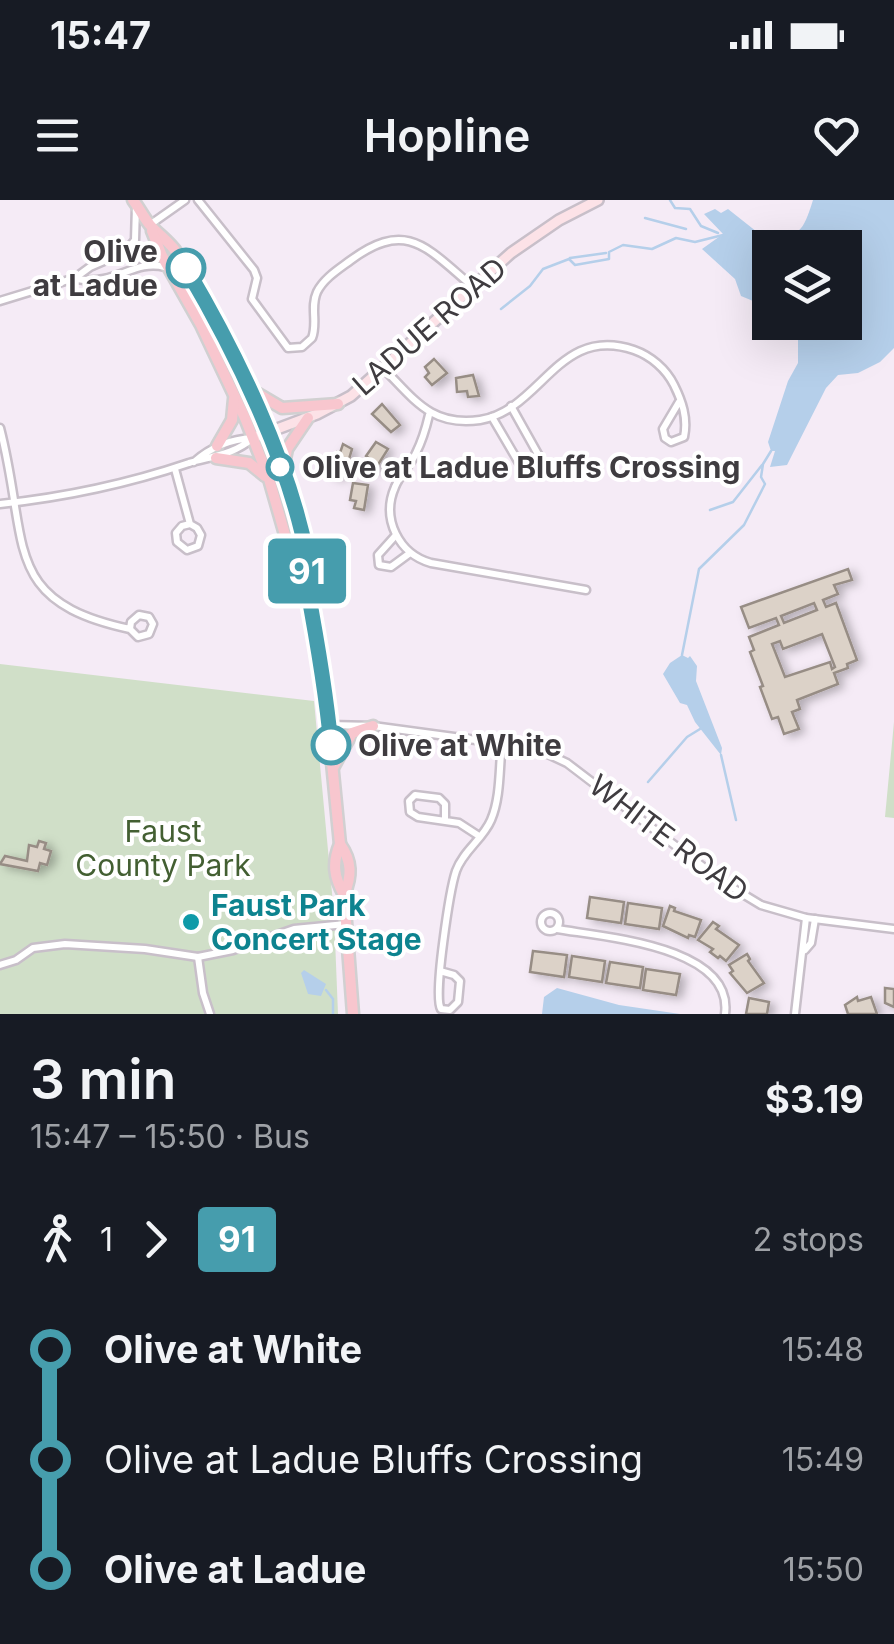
<!DOCTYPE html>
<meta charset="utf-8">
<style>
body{margin:0;font-family:Inter,sans-serif;background:#20242c;color:#f1f3f6;height:100vh;display:flex;flex-direction:column;font-size:38px;white-space:nowrap}
*{box-sizing:border-box;margin:0}
p{font-size:32px;color:#9ea1a6}
.icon{flex:none;width:55px;height:55px;fill:none;stroke:currentColor;stroke-width:2;stroke-linecap:round;stroke-linejoin:round}
.map{position:relative;height:814px;overflow:hidden}
.side{display:flex;flex-direction:column;background:#171b24;flex:1}
.side>*{flex:none}
.badge{padding:0 20px;border-radius:8px;font-size:35px;line-height:65px}
.buttons{position:absolute;left:752px;top:30px;display:grid;gap:20px}
.buttons a{display:grid;place-items:center;width:110px;height:110px;border-radius:0px;background:#171b24;box-shadow:0 10px 40px #0002;font-size:50px}
.map>.badge{position:absolute;translate:-50% -50%;box-shadow:0 0 0 5px #fff}
.legs{display:flex;align-items:center;gap:15px;height:110px;padding:0 30px;font-size:32px}
.legs p{margin-inline-start:auto}
.overview{display:flex;align-items:center;justify-content:space-between;height:170px;padding:0 30px}
h1{font-size:55px;font-weight:600;line-height:75px}
ul{padding:0 30px;list-style:none}
li{display:flex;align-items:center;gap:35px;height:110px;font-size:38px}
li i{display:grid;place-items:center;width:15px;height:100%;margin:0 12px;background:currentColor}
li i::after{content:'';width:25px;height:25px;margin:-12px;border:8px solid;border-radius:50%;background:#171b24}
li p{margin-inline-start:auto}
li:first-child i{background:linear-gradient(#0000 50%,currentColor 0)}
li:last-child i{background:linear-gradient(currentColor 50%,#0000 0)}
.status{display:flex;justify-content:space-between;align-items:center;height:70px;padding:0 50px;background:#171b24;direction:ltr}
.status svg{height:28px;fill:currentColor}
header{display:flex;justify-content:space-between;align-items:center;height:130px;padding:0 30px;background:#171b24;font-size:45px;font-weight:600}
.map>svg:first-child{display:block}
.green{fill:#d0dfc8}
.water{fill:#b5cfea}
.lines{fill:none;stroke-linecap:round;stroke-linejoin:round}
.stream{stroke:#b5cfea;stroke-width:2.5}
.building{fill:#dcd2c8;stroke:#978d85;stroke-width:2.5;fill-rule:evenodd;filter:url(#shadow)}
.minor-casing{stroke:#c8bfc9;stroke-width:11}
.secondary-casing{stroke:#c8bfc9;stroke-width:14}
.primary-casing{stroke:#d1d0d1;stroke-width:15}
.minor{stroke:#fff;stroke-width:6}
.secondary{stroke:#fce2e7;stroke-width:9}
.primary{stroke:#f8c6ce;stroke-width:10}
.line-1-casing{stroke:#fff;stroke-width:22}
.line-1{stroke:#469dad;stroke-width:15}
.stop-1-dot{fill:#fff;stroke:#469dad;stroke-width:5}
.culture-dot{fill:#0f9aa8;stroke:#fff;stroke-width:4}
.labels{text-anchor:middle;dominant-baseline:central;stroke-width:8;stroke-linejoin:round;paint-order:stroke}
.stop-label{font-size:30px;font-weight:bold;fill:#3f3c40;stroke:#fff;text-anchor:start}
.street-label{font-size:30px;fill:#3f3c40;stroke:#fff}
.park-label{font-size:30px;fill:#435f32;stroke:#fff}
.culture-label{font-size:30px;font-weight:bold;fill:#0d838f;stroke:#fff;text-anchor:start}
</style>
<div class="status"><b>15:47</b><svg viewBox="0 0 49 12"><path d="M0 12V9h3v3zM5 12V6h3v6zM10 12V3h3v9zM15 12V0h3v12zM26 1h20v11H26zM47 4h2v5h-2z"/></svg></div>
<header><svg class="icon" aria-label="menu" viewBox="0 0 24 24"><path d="M4 6h16M4 12h16M4 18h16"/></svg>Hopline<svg class="icon" aria-label="heart" viewBox="0 0 24 24"><path d="M12 20l-8-8c-3-5 5-10 8-4 3-6 11-1 8 4z"/></svg></header>
<div class="map">
<svg width="894" height="814" viewBox="0 0 894 814">
<defs>
<filter id="shadow"><feDropShadow dx="5.5" dy="3" stdDeviation="5" flood-color="#0004"/></filter>
</defs>
<rect width="100%" height="100%" fill="#f5ebf6"/>
<g class="green">
<polygon points="0,464 314,501 334,714 338,814 0,814"/>
<polygon points="894,522 894,618 885,617"/>
</g>
<g class="water">
<path d="M813,0H894V148L880,162L858,173L838,175L826,188L787,265L770,267L775,251H771L768,242L788,181L798,163V130L793,123L845,122V48H770V108L741,96L735,79L702,49L723,34L704,14L715,9L721,13L728,9L766,39C800,37 803,32 813,0Z"/>
<polygon points="682,455 688,458 690,456 697,466 696,481 722,548 721,555 695,522 687,505 680,503 663,474 670,463"/>
<polygon points="304,770 326,784 321,796 308,794 301,773"/>
<polygon points="557,788 619,805 680,814 542,814 544,797"/>
</g>
<g class="lines">
<g class="stream">
<polyline points="670,0 675,8 690,9 701,26 718,33"/>
<polyline points="645,18 686,29"/>
<polyline points="570,58 606,53"/>
<polyline points="501,109 530,86 543,69 569,59 575,65 609,59 609,52 623,45 652,49 676,38 695,42 723,35"/>
<polyline points="710,310 733,302 762,265"/>
<polyline points="682,455 699,369 744,325 765,284 761,277 763,264 771,251"/>
<polyline points="721,555 736,620"/>
<polyline points="648,582 687,537 700,529"/>
<polyline points="326,790 333,799 333,814"/>
</g>
</g>
<g class="building">
<polygon points="434,159 447,173 432,185 425,177 429,173 425,167"/>
<polygon points="473,175 479,196 468,197 467,191 457,192 456,178"/>
<polygon points="382,204 400,225 391,232 372,214"/>
<polygon points="376,242 388,249 374,271 365,265 370,259 366,256"/>
<polygon points="343,244 352,249 345,272 341,272 340,277 330,274 337,252 340,253"/>
<polygon points="353,283 368,285 364,310 354,308 356,301 350,300"/>
<path d="M848,369L852,380L834,385L838,394L823,400L826,407L836,403L857,460L847,464L848,468L834,473L838,484L797,500L800,509L792,512L799,529L784,534L778,517L772,519L760,487L763,486L750,452L754,450L749,437L779,425L776,418L749,428L741,407ZM814,403L817,410L784,423L781,416ZM822,434L835,467L832,469L830,462L785,477L772,444L780,441L783,449Z"/>
<polygon points="39,641 46,643 44,649 51,651 47,665 40,663 38,671 0,664 5,656 27,661 29,645 37,647"/>
<polygon points="590,697 624,702 621,723 587,718"/>
<polygon points="628,703 662,708 659,729 625,724"/>
<polygon points="670,706 675,708 674,711 701,720 695,737 689,735 688,738 663,726"/>
<polygon points="713,722 719,726 716,729 739,745 726,761 720,756 718,758 710,752 713,749 698,740"/>
<polygon points="533,751 567,755 564,777 530,772"/>
<polygon points="747,754 750,759 748,761 764,783 747,793 730,773 733,771 729,765"/>
<polygon points="572,756 605,761 602,782 569,777"/>
<polygon points="610,762 643,767 640,788 606,783"/>
<polygon points="646,769 680,774 676,795 643,790"/>
<polygon points="885,788 894,789 894,807 885,803"/>
<polygon points="857,797 858,801 871,797 877,814 848,814 845,805"/>
<polygon points="749,798 769,802 767,814 746,814"/>
</g>
<g class="lines">
<defs>
<g id="minor">
<path d="M198,0L254,70L257,78L252,99L288,148L302,147L312,138C318,123 310,107 317,92C324,78 339,69 351,60C407,19 427,48 472,86"/>
<polyline points="151,24 185,0"/>
<path d="M77,79C117,86 133,59 165,67"/>
<polyline points="0,101 75,78 90,67 125,52 135,40 136,6"/>
<path d="M383,168C414,199 431,227 480,220C542,210 558,124 634,150C651,156 666,169 674,185C682,201 688,218 684,237L671,242L665,238L663,229L679,202"/>
<path d="M429,215C426,228 422,241 416,253C411,265 400,274 395,287C381,319 399,354 431,363L586,390"/>
<polyline points="492,217 519,263 526,268 535,267 539,256 511,206"/>
<path d="M0,228C30,344 0,401 130,429L138,437L149,434L153,424L149,417L139,415L131,422L130,429"/>
<polyline points="175,269 190,324 197,328 201,335 198,346 187,350 177,342 176,333 182,326 190,324"/>
<path d="M0,304C66,297 127,284 189,263C213,256 233,255 253,238C231,239 211,247 194,262"/>
<polyline points="396,335 378,355 379,365 391,367 410,353"/>
<polyline points="330,525 373,526 535,548 567,563 723,682 761,705 806,718 894,729"/>
<polyline points="445,620 445,604 439,598 415,595 409,601 410,612 418,617 459,623 479,636"/>
<circle cx="550" cy="722" r="9"/>
<path d="M557,729C603,737 734,746 725,814"/>
<polyline points="805,750 811,743 815,719"/>
<polyline points="198,757 203,793 210,814"/>
<polyline points="0,765 16,760 33,748 65,744 145,749 198,757 233,750 294,729 346,724"/>
<path d="M440,771L454,775L460,781L458,802L450,810L441,809C433,796 450,689 456,671C463,651 483,639 491,620C501,597 499,567 502,543"/>
<polyline points="795,814 806,718"/>
</g>
<polyline id="secondary" points="253,238 317,214 351,196 511,53 559,20 598,0"/>
<g id="primary">
<path d="M133,0C139,8 144,18 150,25C159,35 170,42 177,53C219,118 315,308 305,381L324,481L340,644C332,663 334,677 344,695L353,814"/>
<polyline points="152,31 162,56 201,125 245,218 269,279 294,366 305,380"/>
<polyline points="250,189 282,208 338,204"/>
<polyline points="217,246 232,220 234,199"/>
<polyline points="216,258 249,263 265,276"/>
<polyline points="283,269 287,249 308,218"/>
<polyline points="334,566 352,533 373,526"/>
<path d="M340,644C352,661 352,676 344,695"/>
</g>
</defs>
<use href="#minor" class="minor-casing"/>
<use href="#secondary" class="secondary-casing"/>
<use href="#primary" class="primary-casing"/>
<use href="#minor" class="minor"/>
<use href="#secondary" class="secondary"/>
<use href="#primary" class="primary"/>
</g>
<g class="lines">
<defs>
<path id="line-1" d="M186,68C235,151 289,261 307,356C309,366 305,376 307,387C317,440 326,492 331,545"/>
</defs>
<use href="#line-1" class="line-1-casing"/>
<use href="#line-1" class="line-1"/>
</g>
<g class="stop-1-dot">
<circle cx="186" cy="68" r="18"/>
<circle cx="280" cy="267" r="12"/>
<circle cx="331" cy="545" r="18"/>
</g>
<circle class="culture-dot" cx="191" cy="722" r="10"/>
<g class="labels">
<g class="stop-label">
<text x="158" y="51" text-anchor="end">Olive<tspan x="158" dy="34">at Ladue</tspan></text>
<text x="302" y="267">Olive at Ladue Bluffs Crossing</text>
<text x="358" y="545">Olive at White</text>
</g>
<g class="street-label">
<text transform="translate(429 126) rotate(-41)">LADUE ROAD</text>
<text transform="translate(669 638) rotate(37)">WHITE ROAD</text>
</g>
<g class="park-label">
<text x="163" y="631">Faust<tspan x="163" dy="34">County Park</tspan></text>
</g>
<g class="culture-label">
<text x="211" y="705">Faust Park<tspan x="211" dy="34">Concert Stage</tspan></text>
</g>
</g>
</svg>
<div class="buttons">
<a><svg class="icon" aria-label="layers" viewBox="0 0 24 24"><path d="M12 4l9 5-9 5-9-5zM3 14l9 5 9-5"/></svg></a>
</div>
<b class="badge" style="left:307px;top:371px;background:#469dad;color:#fff">91</b>
</div>
<section class="side">
<div class="overview"><div><h1>3 min</h1><p>15:47 – 15:50 · Bus</p></div><b>$3.19</b></div>
<div class="legs"><svg class="icon" aria-label="walk" viewBox="0 0 24 24"><circle cx="13" cy="4" r="2"/><path d="M13 8l-2 6 4 7M11 14l-3 7M7 12l3-4h3l4 4"/></svg>1<svg class="icon" aria-label="forward" viewBox="0 0 24 24"><path d="M9 5l7 7-7 7"/></svg><b class="badge" style="background:#469dad;color:#fff">91</b><p>2 stops</p></div>
<ul>
<li><i style="color:#469dad"></i><b>Olive at White</b><p>15:48</p></li>
<li><i style="color:#469dad"></i><span>Olive at Ladue Bluffs Crossing</span><p>15:49</p></li>
<li><i style="color:#469dad"></i><b>Olive at Ladue</b><p>15:50</p></li>
</ul>
</section>
